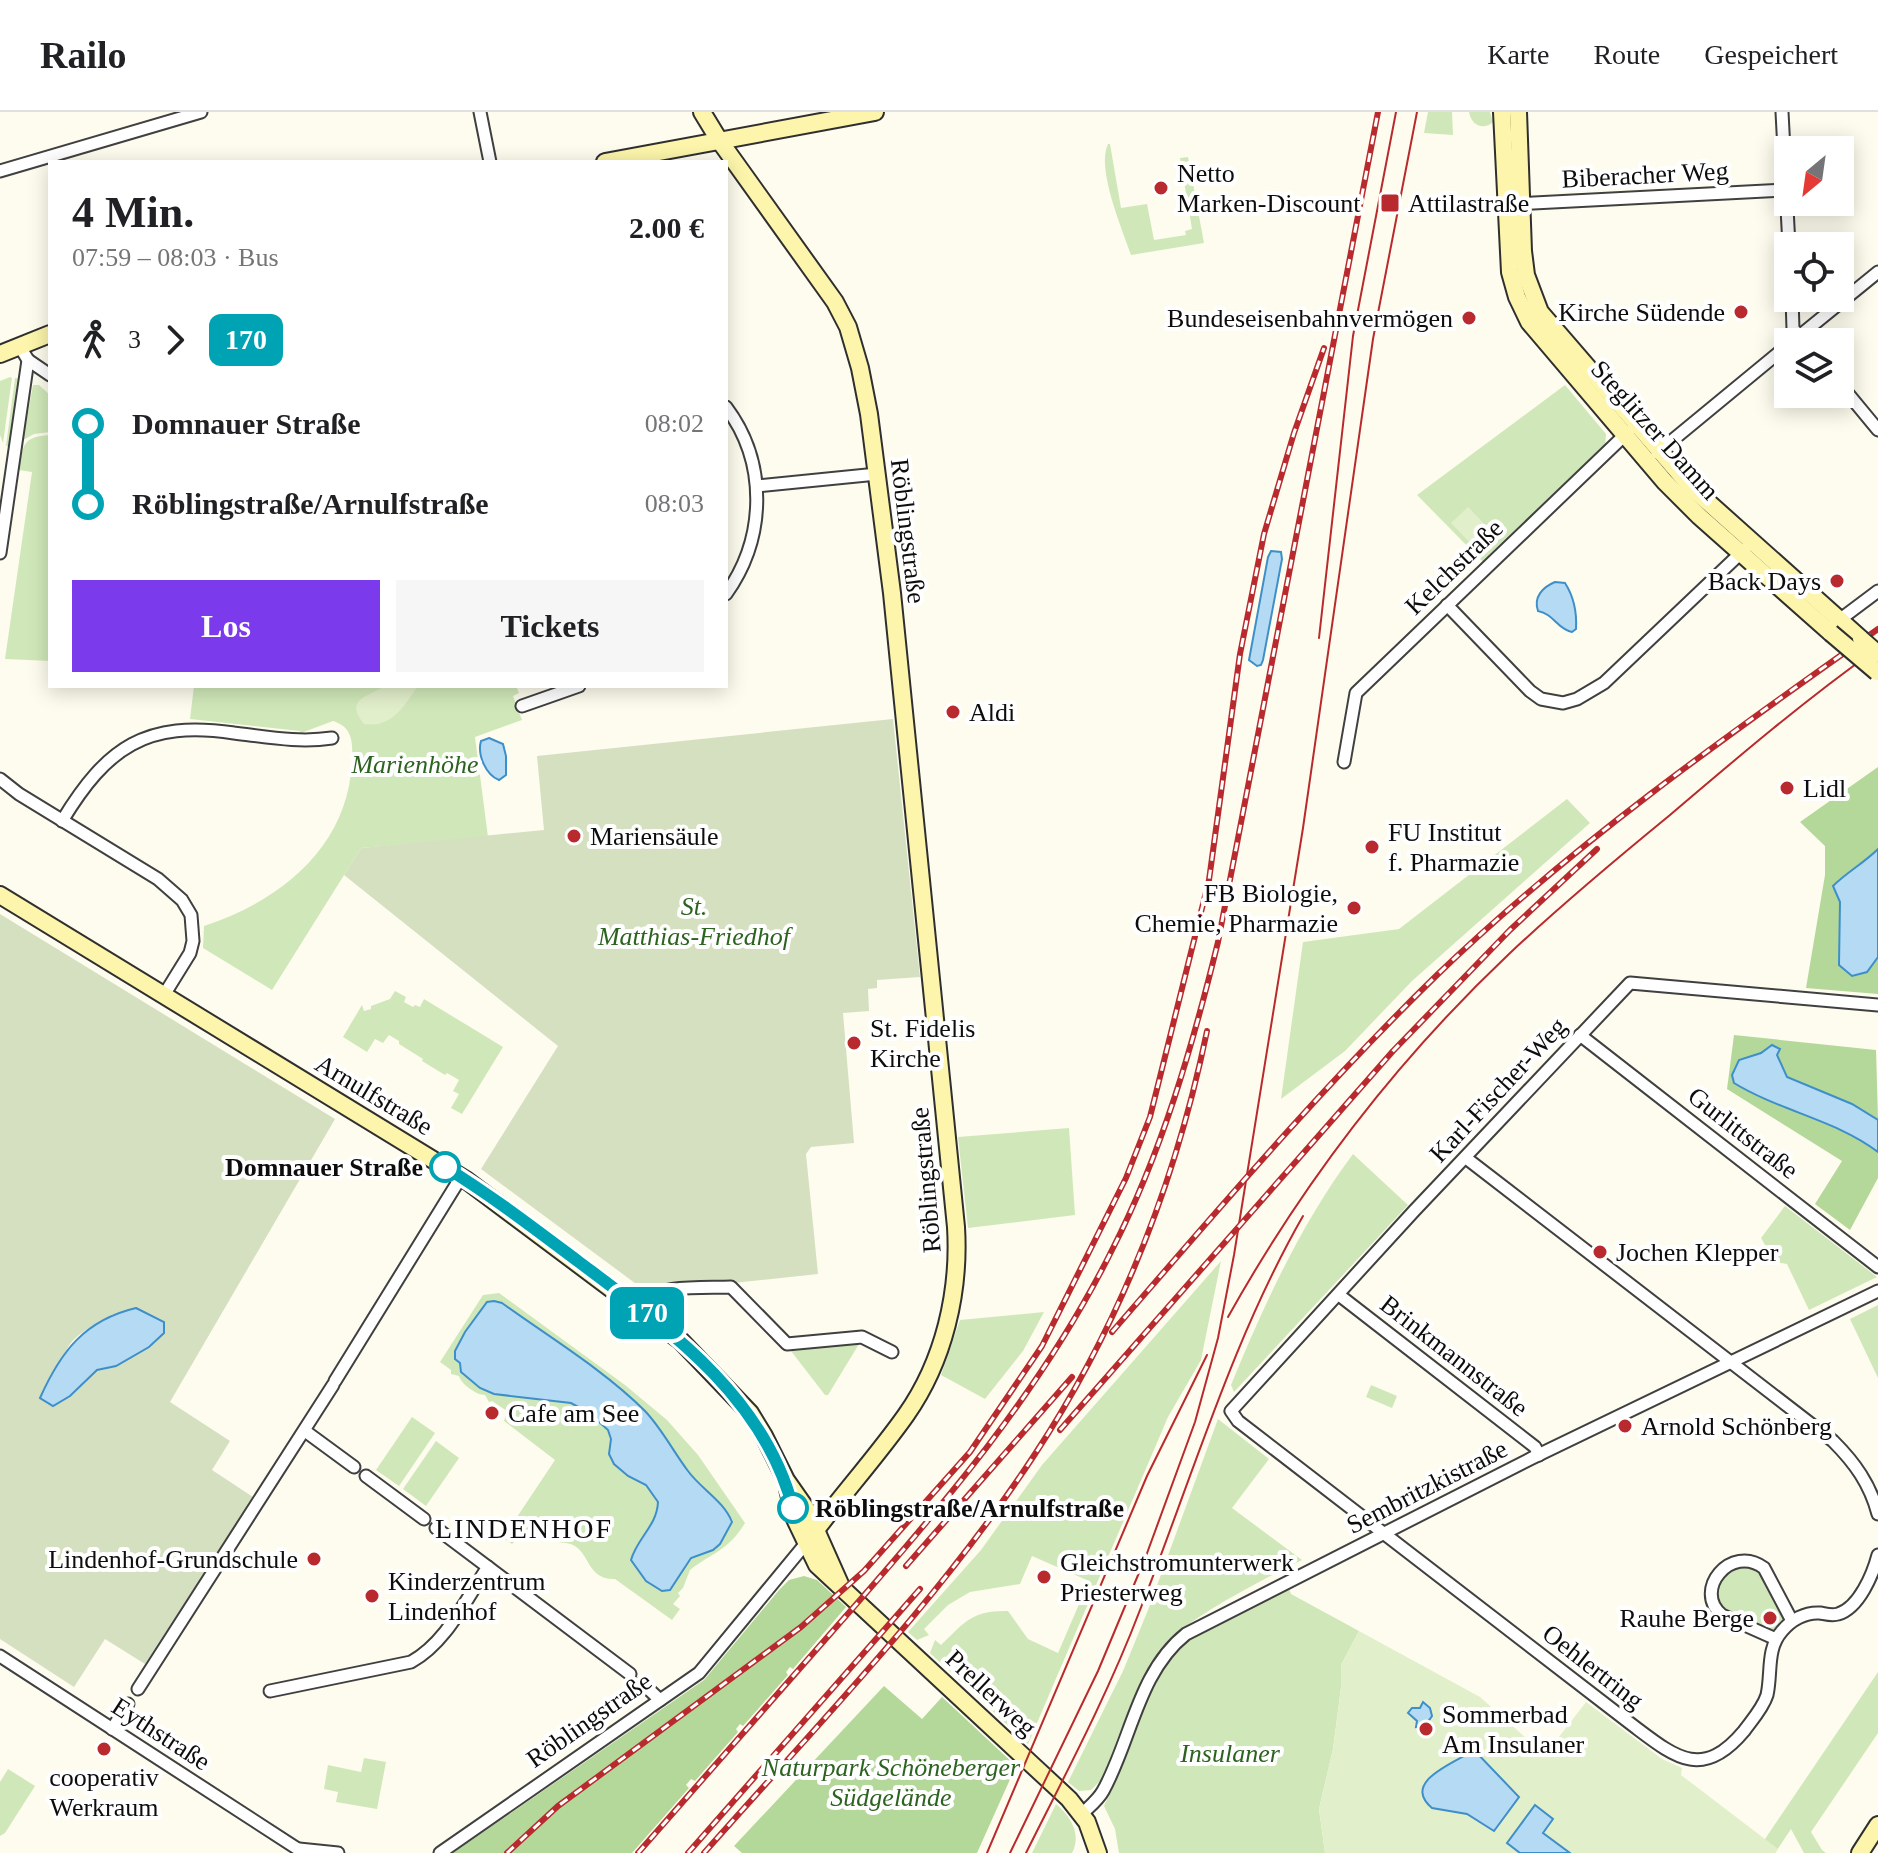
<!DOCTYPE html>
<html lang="de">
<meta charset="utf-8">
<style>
body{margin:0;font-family:Georgia,serif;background:#f6f6f6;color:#202124;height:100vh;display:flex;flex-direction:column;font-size:30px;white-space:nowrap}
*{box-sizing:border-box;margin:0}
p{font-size:26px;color:#757577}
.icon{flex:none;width:44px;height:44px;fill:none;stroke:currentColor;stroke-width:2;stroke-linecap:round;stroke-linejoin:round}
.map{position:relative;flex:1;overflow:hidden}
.panel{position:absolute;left:48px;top:48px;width:680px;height:528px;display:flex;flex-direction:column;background:#fff;border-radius:0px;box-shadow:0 4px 20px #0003}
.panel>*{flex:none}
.badge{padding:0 16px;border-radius:12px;font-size:28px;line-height:52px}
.needle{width:52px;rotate:209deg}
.controls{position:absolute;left:1774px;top:24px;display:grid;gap:16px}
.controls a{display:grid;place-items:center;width:80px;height:80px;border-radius:0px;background:#fff;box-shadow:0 4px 20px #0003;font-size:40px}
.map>.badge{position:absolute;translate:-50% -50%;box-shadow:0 0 0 4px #fff}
.legs{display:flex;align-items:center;gap:12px;height:88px;padding:0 24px;font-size:26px}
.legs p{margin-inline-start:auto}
.overview{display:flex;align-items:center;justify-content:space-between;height:136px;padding:0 24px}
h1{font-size:44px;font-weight:600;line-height:60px}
.action{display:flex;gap:16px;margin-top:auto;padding:16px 24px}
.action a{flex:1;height:92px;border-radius:0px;background:#7c3aed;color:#fff;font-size:32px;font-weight:600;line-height:92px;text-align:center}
.action a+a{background:#f6f6f6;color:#202124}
ul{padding:0 24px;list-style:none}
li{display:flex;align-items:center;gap:28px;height:80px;font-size:30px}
li i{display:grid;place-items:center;width:12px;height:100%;margin:0 10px;background:currentColor}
li i::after{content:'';width:20px;height:20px;margin:-10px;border:6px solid;border-radius:50%;background:#fff}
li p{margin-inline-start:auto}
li:first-child i{background:linear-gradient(#0000 50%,currentColor 0)}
li:last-child i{background:linear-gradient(currentColor 50%,#0000 0)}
header{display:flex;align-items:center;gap:48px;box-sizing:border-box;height:112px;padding:0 40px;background:#fff;border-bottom:2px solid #e0e0e0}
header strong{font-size:38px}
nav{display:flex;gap:44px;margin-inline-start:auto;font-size:28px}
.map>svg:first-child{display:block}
.green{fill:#d0e8b9}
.forest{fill:#b4d899}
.cemetery{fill:#d5e0c0;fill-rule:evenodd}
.pitch{fill:#e2efcb}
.water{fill:#b5dbf4;stroke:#3e8fc9;stroke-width:2}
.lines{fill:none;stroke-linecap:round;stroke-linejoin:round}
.street-casing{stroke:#404040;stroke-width:15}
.secondary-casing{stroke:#2f2f2f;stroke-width:20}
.street{stroke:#fff;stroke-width:11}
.secondary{stroke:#fcf5ab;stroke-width:16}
.tram{stroke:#b92a2e;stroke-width:2}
.rail-casing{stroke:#b92a2e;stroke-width:6}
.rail{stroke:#fff;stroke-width:3;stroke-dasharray:9;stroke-linecap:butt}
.secondary-bridge-casing{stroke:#2f2f2f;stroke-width:20;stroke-linecap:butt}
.secondary-bridge{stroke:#fcf5ab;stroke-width:16}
.line-1-casing{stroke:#fff;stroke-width:18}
.line-1{stroke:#00a3b4;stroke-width:12}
.poi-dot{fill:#b92a2e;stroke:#fff;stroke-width:3}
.stop-1-dot{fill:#fff;stroke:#00a3b4;stroke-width:4}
.labels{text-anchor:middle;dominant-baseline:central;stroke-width:8;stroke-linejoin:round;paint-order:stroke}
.poi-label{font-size:26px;fill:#0d0d0d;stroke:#fff;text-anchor:start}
.street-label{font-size:26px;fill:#0d0d0d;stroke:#fff}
.park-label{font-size:26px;font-style:italic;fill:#2d6320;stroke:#fff}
.stop-label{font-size:26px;font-weight:bold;fill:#0d0d0d;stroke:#fff;text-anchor:end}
.neighbourhood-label{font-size:28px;letter-spacing:2px;fill:#0d0d0d;stroke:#fff}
</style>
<header>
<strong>Railo</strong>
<nav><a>Karte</a><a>Route</a><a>Gespeichert</a></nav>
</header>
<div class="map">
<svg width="1878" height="1741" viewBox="0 0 1878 1741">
<rect width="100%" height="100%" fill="#fefcee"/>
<g class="green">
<polygon points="1428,0 1452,0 1453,23 1424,21"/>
<path d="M1469,0H1490L1493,10C1483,19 1471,13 1469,0Z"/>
<path d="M1108,32H1110L1121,96L1147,92L1154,128L1186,123L1185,119L1192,117L1180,46L1188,45L1204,131L1131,143C1122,117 1096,56 1108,32Z"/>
<polygon points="10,265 12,266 3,331 0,323 0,269"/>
<polygon points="15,266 21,267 11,335 6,334"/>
<polygon points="33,273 39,273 50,283 50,320 34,322 23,328"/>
<polygon points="1565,273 1606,322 1605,336 1484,451 1417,383"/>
<path d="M50,323V549L5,547L32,360L19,358C23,333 22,325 50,323Z"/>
<path d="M194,574H516L519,581L513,584L522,608L475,625L488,725L361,736L272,878L203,836L204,814C281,789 349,734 352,648C353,629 352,615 333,609L301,621L300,619L190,607Z"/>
<polygon points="1567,687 1590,711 1412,869 1345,939 1281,987 1303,830 1399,817"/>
<polygon points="395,879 406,885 404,890 413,895 415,893 420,895 424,887 503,935 462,1002 451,996 459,982 453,979 459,968 447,961 445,963 422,949 423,947 399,932 399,929 389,923 383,931 375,927 367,940 343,925 362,893 364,899 371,897 371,894 390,887"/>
<polygon points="1069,1016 1075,1103 968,1116 958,1025"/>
<path d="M1353,1042L1408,1093L1234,1280L1231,1273C1264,1192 1302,1110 1353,1042Z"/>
<polygon points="1785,1094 1877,1165 1809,1198 1787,1152 1775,1150 1761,1126"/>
<path d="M1221,1149L1201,1248L1168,1305L1028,1632L930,1541L935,1528L941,1533C965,1510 972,1498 1008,1499L1028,1527L1058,1541L1089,1469L1032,1444L1020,1472L970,1480L948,1493L924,1517L929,1523L917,1528L908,1520L981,1438L1042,1353Z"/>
<path d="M499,1181L625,1273L667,1308L698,1343L745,1411C728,1439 713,1440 690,1458L683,1476L678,1481L680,1484L673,1492L680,1497L672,1508L615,1467C587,1468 590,1441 573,1433C567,1430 559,1431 553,1429C545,1425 538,1420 529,1417L512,1432L503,1426L555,1348L504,1309L507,1299L492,1289L489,1290L485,1283C476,1283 461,1272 459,1264L451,1262V1258L440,1250L483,1183Z"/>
<polygon points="1878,1193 1878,1266 1850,1207"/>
<polygon points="1044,1200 1023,1239 985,1287 941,1263 960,1208"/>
<polygon points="855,1230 859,1232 828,1283 825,1283 791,1239 796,1234"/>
<polygon points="1371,1273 1397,1284 1392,1296 1366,1285"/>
<polygon points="412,1305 435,1321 399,1374 376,1358"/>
<path d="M1218,1307L1269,1347L1232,1396L1302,1448C1268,1465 1188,1505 1165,1533C1135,1570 1120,1623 1102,1667L1091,1678L1079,1679L1068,1670L1123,1559L1148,1498Z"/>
<polygon points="436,1329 459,1346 426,1394 403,1377"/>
<path d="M1745,1453C1766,1459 1775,1487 1784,1505L1772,1520L1722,1498C1713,1478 1714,1477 1726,1459Z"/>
<path d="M1289,1476L1291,1482L1359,1519L1341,1553V1576L1333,1637L1319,1697L1325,1741H1119L1115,1717L1104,1694L1109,1683L1107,1681C1122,1640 1152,1555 1185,1529C1212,1507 1256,1492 1289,1476Z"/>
<polygon points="1878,1560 1878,1621 1811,1720 1822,1738 1826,1741 1804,1741 1791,1717 1775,1741 1765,1727"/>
<polygon points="364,1646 386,1650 377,1697 336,1690 338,1680 324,1677 328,1653 361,1660"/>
<polygon points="8,1657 35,1674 5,1721 0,1724 0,1670"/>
<path d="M1056,1692C1070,1704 1082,1722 1072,1741H1032Z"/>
</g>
<g class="forest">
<path d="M1878,655V737C1864,751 1847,760 1833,774L1840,789L1839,853L1853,864L1867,860L1878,845V882L1806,876L1825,763V734L1800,710Z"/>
<path d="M1734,923L1876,938L1878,1008L1852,992L1787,965L1777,943L1779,937H1766L1761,941L1743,947L1735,971C1780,997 1836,1008 1878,1040V1066L1850,1118L1815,1092L1842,1049L1727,977Z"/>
<polygon points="804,1464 817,1468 846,1495 793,1557 790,1555 786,1560 788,1563 743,1614 740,1612 736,1617 738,1620 695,1669 691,1667 686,1673 689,1676 632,1741 453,1741 704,1568 779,1478 789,1468"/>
<polygon points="884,1574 922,1607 942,1585 1016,1654 977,1741 742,1741 734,1734"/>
</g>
<g class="cemetery">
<polygon points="893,607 920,865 877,868 877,876 868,877 869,899 843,901 854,1031 811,1035 806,1042 818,1162 647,1180 481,1057 558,934 344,763 361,736 544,718 537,644"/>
<path d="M0,802L335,1007L170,1290L230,1329L212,1358L253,1385L145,1552L105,1527L74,1575L0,1527ZM113,1202L131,1244L116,1254L49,1266C58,1255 63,1243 70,1232C80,1219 99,1210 113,1202Z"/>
</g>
<g class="pitch">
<polygon points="1468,395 1494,422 1477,438 1451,411"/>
<path d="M385,574H418C403,595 392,616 364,612C344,587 367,585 385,574Z"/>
<polygon points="1359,1519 1480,1585 1545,1643 1586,1590 1662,1647 1682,1656 1681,1663 1778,1737 1775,1741 1325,1741 1319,1697 1333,1637 1341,1576 1341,1553"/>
</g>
<g class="water">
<polygon points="1271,439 1281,440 1282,447 1263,548 1261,553 1257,554 1249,548 1268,445"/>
<path d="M1555,470L1565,471C1574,485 1577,500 1576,517L1572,520C1557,517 1554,502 1538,499C1533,485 1543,475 1555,470Z"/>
<path d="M489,626L503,632L506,644V663L499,668C486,663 477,643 481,629Z"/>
<path d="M1878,737V845L1867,860L1852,864L1839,853L1840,790L1833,774C1847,760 1864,751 1878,737Z"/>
<path d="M1772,933L1780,937L1777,943L1787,965L1852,992L1878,1008V1040C1836,1008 1780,999 1734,971L1732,963L1739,948L1761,941Z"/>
<path d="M494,1189L502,1191C549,1225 604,1258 645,1299C662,1317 673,1339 688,1359C701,1377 724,1389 732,1410L720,1432L713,1438L691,1446L670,1478L662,1479L646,1469L631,1448C637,1426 657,1414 658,1390L646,1373L628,1364L614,1352L609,1342L611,1327L608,1318L588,1300L571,1291L494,1282L480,1276L461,1260L460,1251L455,1247V1239L465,1220L487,1190Z"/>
<path d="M136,1196L164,1210V1221L149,1235L116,1254L97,1258L70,1284L53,1294L40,1286C61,1239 85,1208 136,1196Z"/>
<polygon points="1423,1590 1430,1596 1432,1604 1425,1614 1416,1615 1417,1609 1408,1601 1412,1596 1420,1596"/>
<path d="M1474,1638L1519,1685L1494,1719L1467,1702L1432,1696C1400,1669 1457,1650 1474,1638Z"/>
<polygon points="1535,1693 1553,1707 1543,1721 1570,1741 1520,1741 1507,1731"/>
</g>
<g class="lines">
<defs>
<g id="street">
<polyline points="480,0 490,50"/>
<polyline points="1782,0 1789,134"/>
<polyline points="0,59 201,0"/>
<polyline points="1515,92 1786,78"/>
<polyline points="1792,186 1793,217 1806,230"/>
<polyline points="1792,230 1878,160"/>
<polyline points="28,248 50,263"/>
<polyline points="1840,272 1878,318"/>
<path d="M726,295C768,351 766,426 726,482"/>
<polyline points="1657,341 1788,233"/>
<polyline points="757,374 877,362"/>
<polyline points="0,441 28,248 20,235"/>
<polyline points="1447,493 1530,579 1541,587 1563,591 1577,587 1604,571 1745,437"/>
<polyline points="1834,512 1878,479"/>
<polyline points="522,594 579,574"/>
<polyline points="1344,650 1356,581 1629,319"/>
<polyline points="0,667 19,682 158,767 182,788 191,803 193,829 190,841 164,883"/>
<path d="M62,709C107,635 146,608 234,621C268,625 299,631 332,626"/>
<path d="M1878,893L1630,871L1414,1099L1231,1299L1238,1309L1635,1615C1676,1646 1703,1668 1744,1619C1752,1608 1763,1596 1767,1583C1772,1561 1766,1537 1782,1519C1791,1508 1805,1500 1820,1501C1826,1502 1832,1504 1838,1502C1859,1496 1873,1462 1878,1443"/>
<polyline points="1580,923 1878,1155"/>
<path d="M1466,1046L1833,1329C1855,1351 1870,1372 1878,1402"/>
<polyline points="1339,1183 1535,1335 1539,1343"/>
<path d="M635,1192C662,1172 698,1176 731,1175L787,1232L862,1225L892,1240"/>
<polyline points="335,1269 461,1065"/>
<polyline points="305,1319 354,1355"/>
<polyline points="366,1364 424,1407"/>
<polyline points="436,1416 630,1562"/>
<path d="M1776,1527L1722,1503C1692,1479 1731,1431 1764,1456L1792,1509"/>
<polyline points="0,1544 304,1741"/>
<polyline points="642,1571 660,1588"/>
<polyline points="138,1577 333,1273"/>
<path d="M270,1579L411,1550C447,1530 465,1488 488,1455"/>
<polyline points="112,1617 128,1592"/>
<path d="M1082,1702C1089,1695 1098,1688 1103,1679C1131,1629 1138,1560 1186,1522L1532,1346L1878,1179"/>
<polyline points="299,1737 338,1741"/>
<polyline points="440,1741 699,1561 807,1430"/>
</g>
<g id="secondary">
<path d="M702,0L719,28L835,190L848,215L860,256L869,302L892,481L956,1115C960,1180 944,1249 906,1303C875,1347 838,1387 807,1430"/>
<polyline points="1502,0 1510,160 1517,185 1529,210 1665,370 1699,404 1831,521"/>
<polyline points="1518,0 1523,139 1526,163 1540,200 1691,375 1861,527"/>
<polyline points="605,50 875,0"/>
<polyline points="0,242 50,222"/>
<polyline points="0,783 466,1068 681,1229 750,1301 764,1324 786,1368 807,1398 840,1472"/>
<polyline points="788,1377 795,1407 817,1453 1069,1687 1087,1710 1098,1741"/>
<polyline points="1860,1741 1878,1713"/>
</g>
</defs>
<use href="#street" class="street-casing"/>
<use href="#secondary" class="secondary-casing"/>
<use href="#street" class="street"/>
<use href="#secondary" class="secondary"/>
<g class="tram">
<polyline points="1319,526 1353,224 1396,0"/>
<path d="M1228,1205C1303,1071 1398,947 1509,842C1561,793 1615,748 1670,703C1738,645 1805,588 1878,536"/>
<polyline points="987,1741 1147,1364 1207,1243"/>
<polyline points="1010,1741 1098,1559 1146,1444 1195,1310 1218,1226 1234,1143 1303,716 1373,227 1417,0"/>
<path d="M1026,1741C1066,1661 1108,1582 1140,1498C1192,1366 1232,1228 1303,1104"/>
</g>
<defs>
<g id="rail">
<path d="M1112,1220C1217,1099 1322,975 1437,863C1572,733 1725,625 1878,517"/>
<polyline points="1060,1318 1393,939 1510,818 1597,737"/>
<polyline points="906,1454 1072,1265"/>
<polyline points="507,1741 558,1694 801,1515 864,1459 970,1340 1042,1234 1126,1066 1150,1005 1209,768 1240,542 1264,422 1294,321 1324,236"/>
<path d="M638,1741C705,1665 771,1589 838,1513C941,1396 1042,1279 1112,1138C1162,1040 1192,936 1218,830L1378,0"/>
<polyline points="688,1741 920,1477"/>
<path d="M704,1741C818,1612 941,1486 1035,1342C1119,1214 1176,1069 1207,919"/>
</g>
</defs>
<use href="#rail" class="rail-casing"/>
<use href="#rail" class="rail"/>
<defs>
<g id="secondary-bridge">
<polyline points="1831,521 1877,560"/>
<polyline points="1861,527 1878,542"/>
</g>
</defs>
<use href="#secondary-bridge" class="secondary-bridge-casing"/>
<use href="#secondary-bridge" class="secondary-bridge"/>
</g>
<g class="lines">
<defs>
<path id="line-1" d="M445,1055C492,1084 535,1117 579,1150C667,1216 764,1284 793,1396"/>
</defs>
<use href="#line-1" class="line-1-casing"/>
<use href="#line-1" class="line-1"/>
</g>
<g class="poi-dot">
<circle cx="1161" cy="76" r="8"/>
<rect x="1380" y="81" width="20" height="20" rx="4"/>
<circle cx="1741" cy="200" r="8"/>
<circle cx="1469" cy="206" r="8"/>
<circle cx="1837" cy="469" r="8"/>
<circle cx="953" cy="600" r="8"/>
<circle cx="1787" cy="676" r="8"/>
<circle cx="574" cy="724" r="8"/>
<circle cx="1372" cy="735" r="8"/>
<circle cx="1354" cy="796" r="8"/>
<circle cx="854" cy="931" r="8"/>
<circle cx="1600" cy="1140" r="8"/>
<circle cx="492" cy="1301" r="8"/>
<circle cx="1625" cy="1314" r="8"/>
<circle cx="314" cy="1447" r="8"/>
<circle cx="1044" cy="1465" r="8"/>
<circle cx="372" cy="1484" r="8"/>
<circle cx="1770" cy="1506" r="8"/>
<circle cx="1426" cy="1617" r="8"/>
<circle cx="104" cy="1637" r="8"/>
</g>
<g class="stop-1-dot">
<circle cx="445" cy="1055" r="14"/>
<circle cx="793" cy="1396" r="14"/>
</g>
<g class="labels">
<g class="poi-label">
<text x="1177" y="61">Netto<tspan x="1177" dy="30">Marken-Discount</tspan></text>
<text x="1408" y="91">Attilastraße</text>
<text x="1725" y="200" text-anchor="end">Kirche Südende</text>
<text x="1453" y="206" text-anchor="end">Bundeseisenbahnvermögen</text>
<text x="1821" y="469" text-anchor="end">Back Days</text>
<text x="969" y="600">Aldi</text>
<text x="1803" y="676">Lidl</text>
<text x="1388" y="720">FU Institut<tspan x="1388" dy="30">f. Pharmazie</tspan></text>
<text x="590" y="724">Mariensäule</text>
<text x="1338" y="781" text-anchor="end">FB Biologie,<tspan x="1338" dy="30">Chemie, Pharmazie</tspan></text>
<text x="870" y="916">St. Fidelis<tspan x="870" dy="30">Kirche</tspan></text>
<text x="1616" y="1140">Jochen Klepper</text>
<text x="508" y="1301">Cafe am See</text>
<text x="1641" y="1314">Arnold Schönberg</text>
<text x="298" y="1447" text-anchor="end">Lindenhof-Grundschule</text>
<text x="1060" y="1450">Gleichstromunterwerk<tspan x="1060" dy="30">Priesterweg</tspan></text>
<text x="388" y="1469">Kinderzentrum<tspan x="388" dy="30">Lindenhof</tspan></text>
<text x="1754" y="1506" text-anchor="end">Rauhe Berge</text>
<text x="1442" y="1602">Sommerbad<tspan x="1442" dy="30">Am Insulaner</tspan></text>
<text x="104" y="1665" text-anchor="middle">cooperativ<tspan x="104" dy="30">Werkraum</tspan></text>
</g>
<g class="street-label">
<text transform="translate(1645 63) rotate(-3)">Biberacher Weg</text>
<text transform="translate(1655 318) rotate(48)">Steglitzer Damm</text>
<text transform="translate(908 419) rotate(83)">Röblingstraße</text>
<text transform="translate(1454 455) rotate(-44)">Kelchstraße</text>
<text transform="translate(1498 978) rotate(-47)">Karl-Fischer-Weg</text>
<text transform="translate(374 983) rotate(31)">Arnulfstraße</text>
<text transform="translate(1743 1021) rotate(38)">Gurlittstraße</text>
<text transform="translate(926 1068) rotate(-95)">Röblingstraße</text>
<text transform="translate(1454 1244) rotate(38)">Brinkmannstraße</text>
<text transform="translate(1427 1375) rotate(-27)">Sembritzkistraße</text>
<text transform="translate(1593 1555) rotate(38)">Oehlertring</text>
<text transform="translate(991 1581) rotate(43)">Prellerweg</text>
<text transform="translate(589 1608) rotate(-35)">Röblingstraße</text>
<text transform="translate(161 1622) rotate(33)">Eythstraße</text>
</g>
<g class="park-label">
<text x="415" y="652">Marienhöhe</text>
<text x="694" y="794">St.<tspan x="694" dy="30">Matthias-Friedhof</tspan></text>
<text x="1230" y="1641">Insulaner</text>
<text x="891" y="1655">Naturpark Schöneberger<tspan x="891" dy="30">Südgelände</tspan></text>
</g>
<g class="stop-label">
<text x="423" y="1055">Domnauer Straße</text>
<text x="815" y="1396" text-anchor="start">Röblingstraße/Arnulfstraße</text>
</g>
<g class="neighbourhood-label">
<text x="524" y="1416">LINDENHOF</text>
</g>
</g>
</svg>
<div class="controls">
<a><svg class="needle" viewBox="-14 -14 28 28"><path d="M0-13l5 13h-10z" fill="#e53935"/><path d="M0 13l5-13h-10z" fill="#757577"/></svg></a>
<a><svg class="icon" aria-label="locate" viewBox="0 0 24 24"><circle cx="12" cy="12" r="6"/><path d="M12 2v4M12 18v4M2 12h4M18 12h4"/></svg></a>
<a><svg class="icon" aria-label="layers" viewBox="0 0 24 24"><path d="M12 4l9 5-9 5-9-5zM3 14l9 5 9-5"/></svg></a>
</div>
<b class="badge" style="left:647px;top:1201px;background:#00a3b4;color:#fff">170</b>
<section class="panel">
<div class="overview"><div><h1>4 Min.</h1><p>07:59 – 08:03 · Bus</p></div><b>2.00 €</b></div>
<div class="legs"><svg class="icon" aria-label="walk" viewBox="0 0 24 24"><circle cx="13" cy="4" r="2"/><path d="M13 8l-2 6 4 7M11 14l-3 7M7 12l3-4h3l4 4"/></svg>3<svg class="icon" aria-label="forward" viewBox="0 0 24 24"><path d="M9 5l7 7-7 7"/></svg><b class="badge" style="background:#00a3b4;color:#fff">170</b></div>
<ul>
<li><i style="color:#00a3b4"></i><b>Domnauer Straße</b><p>08:02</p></li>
<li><i style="color:#00a3b4"></i><b>Röblingstraße/Arnulfstraße</b><p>08:03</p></li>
</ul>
<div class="action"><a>Los</a><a>Tickets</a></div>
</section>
</div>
